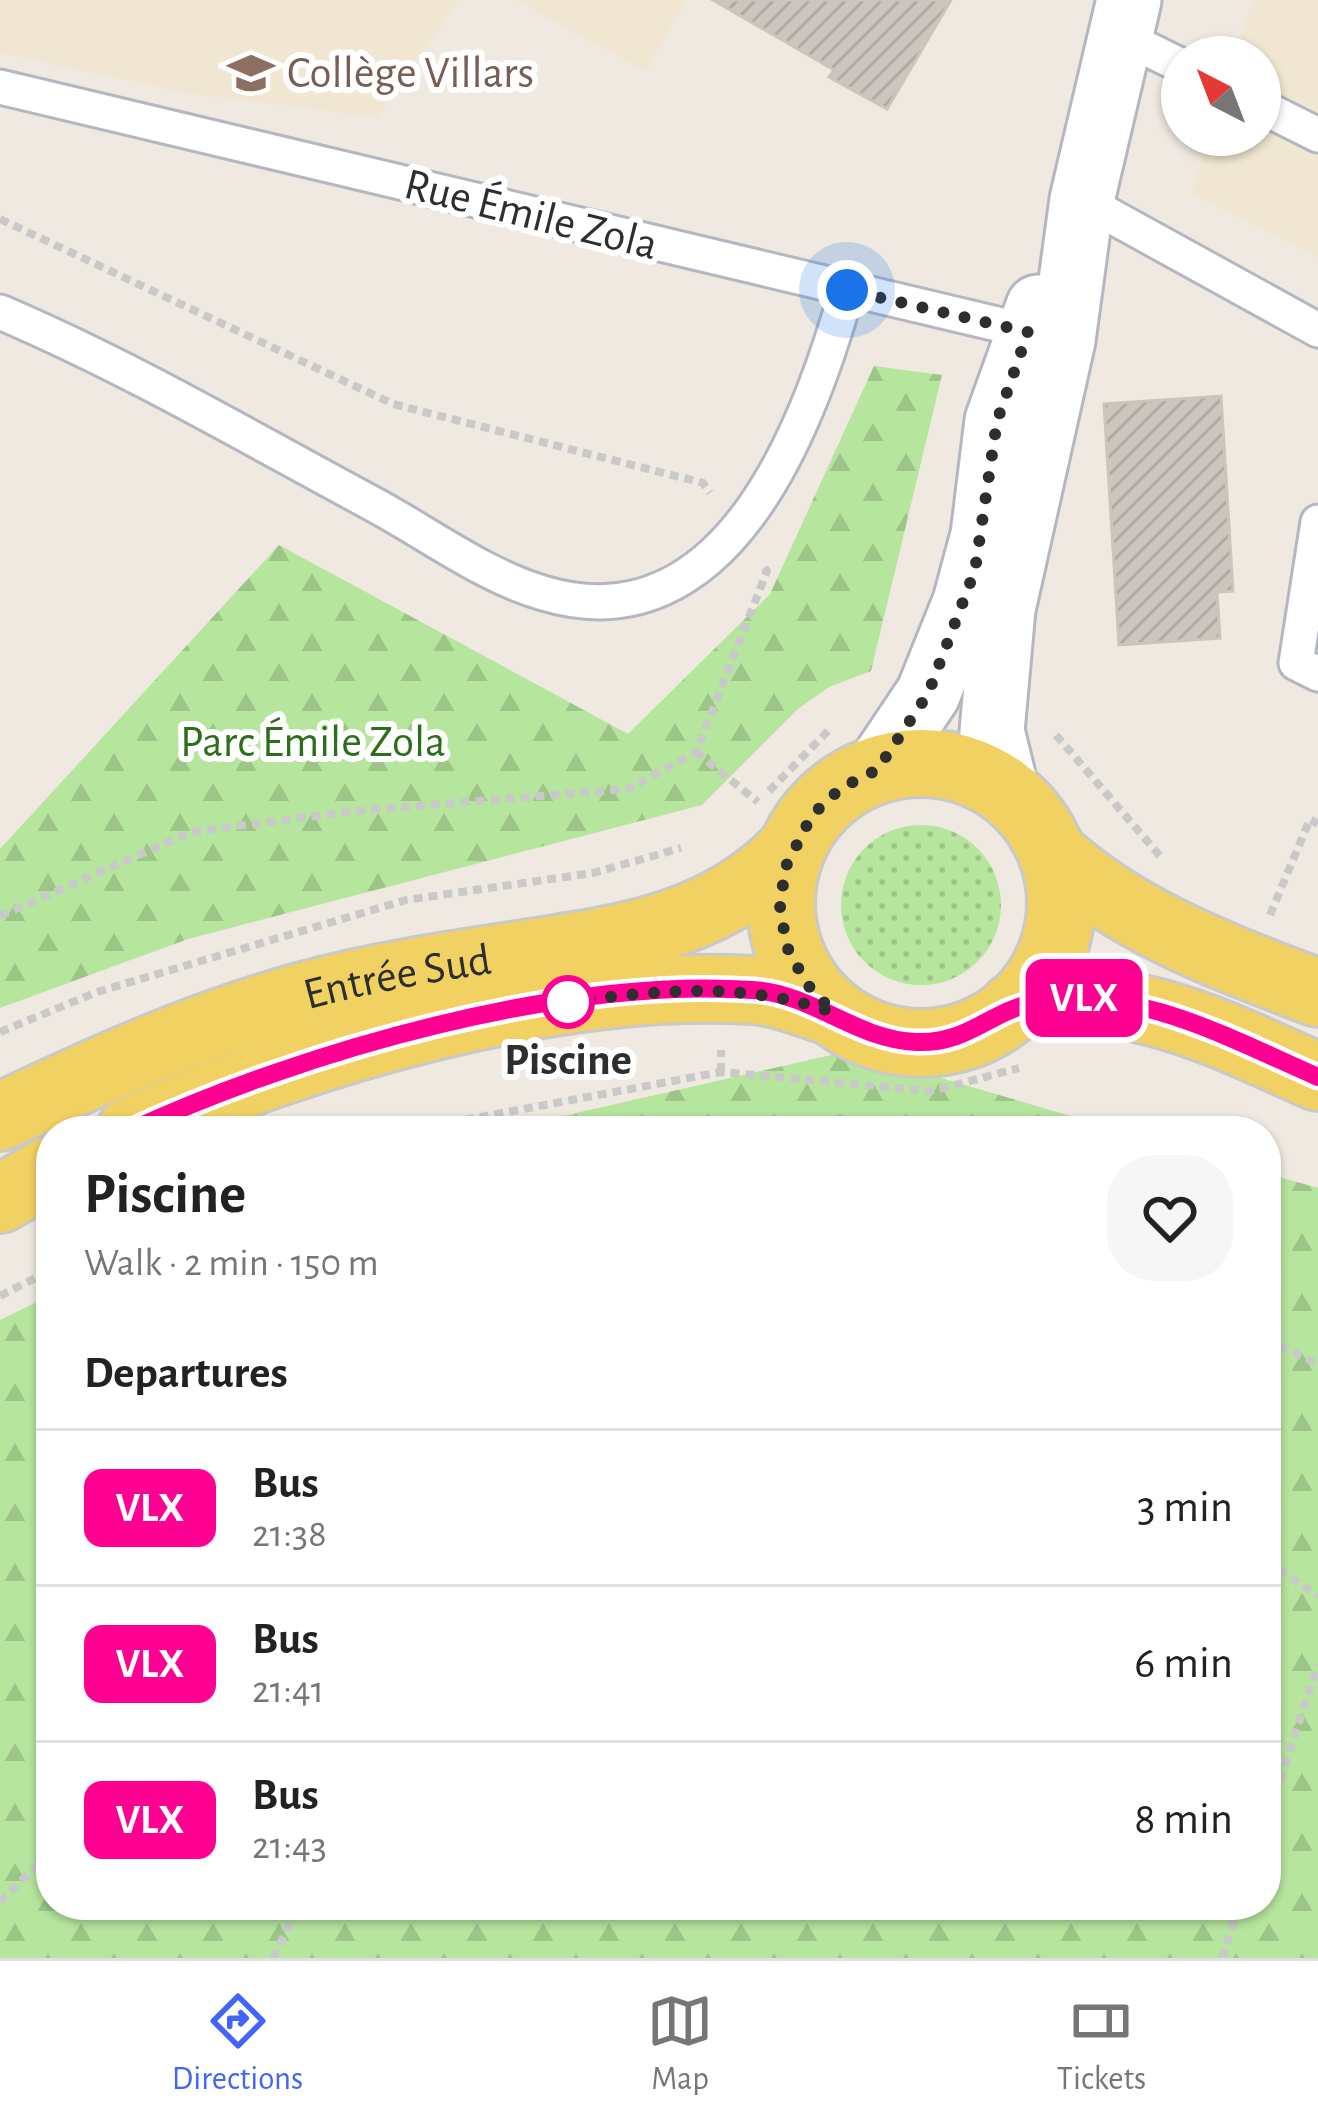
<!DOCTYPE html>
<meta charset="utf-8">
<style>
body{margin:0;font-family:"Alegreya Sans",sans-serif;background:#f6f6f6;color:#222;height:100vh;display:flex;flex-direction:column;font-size:45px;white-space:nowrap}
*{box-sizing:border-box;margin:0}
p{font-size:39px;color:#767676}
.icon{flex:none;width:66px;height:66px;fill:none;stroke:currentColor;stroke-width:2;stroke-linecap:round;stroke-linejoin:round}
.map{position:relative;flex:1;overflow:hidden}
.side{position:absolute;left:36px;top:1116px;width:1245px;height:804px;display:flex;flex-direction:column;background:#fff;border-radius:48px;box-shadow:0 3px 9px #0004}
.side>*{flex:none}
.badge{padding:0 24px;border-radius:18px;font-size:42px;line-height:78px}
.needle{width:78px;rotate:318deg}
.buttons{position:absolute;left:1161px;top:36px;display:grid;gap:24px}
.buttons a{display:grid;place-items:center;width:120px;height:120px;border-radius:50%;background:#fff;box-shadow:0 3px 9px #0004;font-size:60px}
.you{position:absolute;width:60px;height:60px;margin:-30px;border:9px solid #fff;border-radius:50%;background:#1a73e8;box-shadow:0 0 0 18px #1a73e833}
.map>.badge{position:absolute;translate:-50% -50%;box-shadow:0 0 0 6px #fff}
h2{padding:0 48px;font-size:45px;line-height:108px}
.round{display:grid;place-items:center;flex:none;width:126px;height:126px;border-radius:48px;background:#f6f6f6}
.headline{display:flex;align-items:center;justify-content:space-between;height:204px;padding:0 48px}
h1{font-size:57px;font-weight:600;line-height:90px}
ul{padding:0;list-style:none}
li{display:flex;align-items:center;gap:36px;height:156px;padding:0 48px;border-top:3px solid #e0e0e0}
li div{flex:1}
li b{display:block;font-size:45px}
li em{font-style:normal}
li .badge{min-width:132px;font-weight:700;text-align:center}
.dock{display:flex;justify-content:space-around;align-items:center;height:168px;border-top:3px solid #e0e0e0;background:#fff;font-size:33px;color:#767676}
.dock a{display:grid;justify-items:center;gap:6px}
.dock .current{color:#4264fb}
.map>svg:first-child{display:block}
.education{fill:#f0e6d1}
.grass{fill:url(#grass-dots)}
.forest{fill:url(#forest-firs)}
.building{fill:url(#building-hatch);stroke:#cbc5ba;stroke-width:3}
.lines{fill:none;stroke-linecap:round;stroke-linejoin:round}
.lane-casing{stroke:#b4b7c1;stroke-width:39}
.street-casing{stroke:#b4b7c1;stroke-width:69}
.primary-casing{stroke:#c9c9c9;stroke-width:72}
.path{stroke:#c9c9c9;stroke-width:8;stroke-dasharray:9 6;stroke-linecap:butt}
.lane{stroke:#fff;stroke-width:33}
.street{stroke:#fff;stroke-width:63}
.primary{stroke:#f2d163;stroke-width:66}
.line-casing{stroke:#fff;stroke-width:27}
.line{stroke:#ff0092;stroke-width:18}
.walk{stroke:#2e2e2e;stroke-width:12;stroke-dasharray:0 21.6}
.stop-dot{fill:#fff;stroke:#ff0092;stroke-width:6}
.labels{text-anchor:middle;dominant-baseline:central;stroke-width:12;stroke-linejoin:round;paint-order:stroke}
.education-label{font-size:45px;fill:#785e54;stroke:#fff;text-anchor:start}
.street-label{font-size:45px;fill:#2e2e2e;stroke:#fff}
.park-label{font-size:45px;fill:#2c6e1b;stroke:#fff}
.stop-label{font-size:45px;font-weight:bold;fill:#2e2e2e;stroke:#fff}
</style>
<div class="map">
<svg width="1318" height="1958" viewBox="0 0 1318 1958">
<defs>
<pattern id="grass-dots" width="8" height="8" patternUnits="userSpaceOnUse" patternTransform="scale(3)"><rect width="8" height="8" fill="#b6e59e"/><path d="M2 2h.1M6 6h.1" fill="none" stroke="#9dc588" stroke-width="1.8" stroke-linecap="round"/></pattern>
<pattern id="forest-firs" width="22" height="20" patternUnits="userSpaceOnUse" patternTransform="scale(3)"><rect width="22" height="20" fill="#b6e59e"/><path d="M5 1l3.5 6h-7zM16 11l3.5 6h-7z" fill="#9dc588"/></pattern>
<pattern id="building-hatch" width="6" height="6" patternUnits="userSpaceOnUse" patternTransform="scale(3)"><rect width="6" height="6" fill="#cbc7bf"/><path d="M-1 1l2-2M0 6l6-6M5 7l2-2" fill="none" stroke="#afaba4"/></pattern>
</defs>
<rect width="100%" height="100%" fill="#efe9e1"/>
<g class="education">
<polygon points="0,0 459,0 377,117 187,93 0,53"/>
<polygon points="515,0 686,0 646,71"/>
<polygon points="1253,0 1318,0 1318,257 1192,194 1210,135 1260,135 1260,57 1235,57"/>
</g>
<circle class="grass" cx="921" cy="905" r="80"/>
<g class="forest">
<polygon points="874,366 942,375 871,671 829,687 798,709 702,805 188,939 0,1008 0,849 279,545 628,734 770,594"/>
<polygon points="849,1051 1122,1131 497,1131"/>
<polygon points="1266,1173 1318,1188 1318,1958 0,1958 0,1320 51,1295 51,1905 1266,1905"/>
</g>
<g class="building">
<polygon points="713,0 951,0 887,109 829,77 834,70"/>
<polygon points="1221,396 1233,591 1217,592 1220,638 1119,645 1104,404"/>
</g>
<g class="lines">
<defs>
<g id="lane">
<polyline points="1121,36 1182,66"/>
<polyline points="0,87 1043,335"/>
<polyline points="1260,106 1318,135"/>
<polyline points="1082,200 1318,330"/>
<path d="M0,312C129,367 250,438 373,504C427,533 484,576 543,593C726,649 809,426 847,290"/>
<polyline points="1318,522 1296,663 1318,674"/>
</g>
<g id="street">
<polyline points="877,770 928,694 965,602 983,535 997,421 1038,307"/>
<polyline points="1007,792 992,731 1003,609 1063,340 1082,200 1129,0"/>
</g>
<g id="primary">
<circle cx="921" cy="903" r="140"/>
<path d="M1053,854C1129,923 1224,957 1318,993"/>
<path d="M1013,1007C1128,984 1216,1032 1318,1077"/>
<path id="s1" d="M0,1117C99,1070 198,1025 304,996C374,977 446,966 518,955C621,939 716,928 791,849"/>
<path d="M130,1131C304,1051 561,978 753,990C781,992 807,1004 833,1012"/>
<polyline points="0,1199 51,1170"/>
</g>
</defs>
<use href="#lane" class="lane-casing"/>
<use href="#street" class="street-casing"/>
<use href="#primary" class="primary-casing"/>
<g class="path">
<polyline points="0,219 393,404 703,483 710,493"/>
<polyline points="1056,735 1160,856"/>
<polyline points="696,752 758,802"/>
<polyline points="769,791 830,729"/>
<polyline points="1270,915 1310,819 1318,824"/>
<polyline points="0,916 191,832 355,811 628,789 696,752 767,571 761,563"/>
<polyline points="0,1032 97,992 406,900 593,873 681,848"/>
<polyline points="721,1072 721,1050"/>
<polyline points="406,1131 721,1072 932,1091 1019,1068"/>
<polyline points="0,1296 51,1270"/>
<polyline points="1266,1339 1318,1364"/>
<polyline points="1266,1561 1318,1596"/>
<polyline points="1266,1823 1318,1664"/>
<polyline points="0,1902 51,1852"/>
<polyline points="273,1958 299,1905"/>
<polyline points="1222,1958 1239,1905"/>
</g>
<use href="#lane" class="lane"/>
<use href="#street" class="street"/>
<use href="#primary" class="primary"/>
</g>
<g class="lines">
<defs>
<path id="line" d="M130,1131C303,1051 562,977 753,990C813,994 857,1040 916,1042C968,1044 989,1012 1033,1003C1131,983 1231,1039 1318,1077"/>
</defs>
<use href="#line" class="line-casing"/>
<use href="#line" class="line"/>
<path class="walk" d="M568,1002C665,990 738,981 833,1012L806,983L787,947L780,908L785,868L812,815L841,788L877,770L928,694L975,570L997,421L1028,332L847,290"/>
</g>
<defs>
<symbol id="school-bare" viewBox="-9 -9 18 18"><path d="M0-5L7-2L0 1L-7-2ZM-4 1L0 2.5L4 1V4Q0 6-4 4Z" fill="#8d6e63" stroke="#fff" stroke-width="2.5" paint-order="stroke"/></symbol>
</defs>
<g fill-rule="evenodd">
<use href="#school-bare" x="218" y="40" width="66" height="66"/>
</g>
<circle class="stop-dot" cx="568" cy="1002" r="24"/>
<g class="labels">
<g class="education-label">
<text x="287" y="73">Collège Villars</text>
</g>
<g class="street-label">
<text transform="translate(531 215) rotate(14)">Rue Émile Zola</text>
<text stroke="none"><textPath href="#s1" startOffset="423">Entrée Sud</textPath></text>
</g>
<g class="park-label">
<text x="313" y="742">Parc Émile Zola</text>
</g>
<g class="stop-label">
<text x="568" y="1060">Piscine</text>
</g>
</g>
</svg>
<div class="buttons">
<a><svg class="needle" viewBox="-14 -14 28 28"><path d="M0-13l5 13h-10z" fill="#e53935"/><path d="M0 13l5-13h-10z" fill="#767676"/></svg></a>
</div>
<div class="you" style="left:847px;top:290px"></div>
<b class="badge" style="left:1084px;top:998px;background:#ff0092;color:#fff">VLX</b>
<section class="side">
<div class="headline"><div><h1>Piscine</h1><p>Walk · 2 min · 150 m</p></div><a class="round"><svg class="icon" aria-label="heart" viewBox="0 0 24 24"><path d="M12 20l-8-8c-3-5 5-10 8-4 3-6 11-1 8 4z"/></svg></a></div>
<h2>Departures</h2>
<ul>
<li><span class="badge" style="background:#ff0092;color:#fff">VLX</span><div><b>Bus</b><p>21:38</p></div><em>3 min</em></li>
<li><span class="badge" style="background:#ff0092;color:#fff">VLX</span><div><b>Bus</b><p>21:41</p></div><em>6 min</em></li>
<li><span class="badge" style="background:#ff0092;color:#fff">VLX</span><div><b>Bus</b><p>21:43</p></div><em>8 min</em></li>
</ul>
</section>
</div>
<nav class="dock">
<a class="current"><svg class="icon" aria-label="directions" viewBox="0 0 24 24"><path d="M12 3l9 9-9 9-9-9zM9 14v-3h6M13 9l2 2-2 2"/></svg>Directions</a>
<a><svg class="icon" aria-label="map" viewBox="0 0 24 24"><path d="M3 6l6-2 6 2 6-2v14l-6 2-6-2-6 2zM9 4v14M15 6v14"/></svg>Map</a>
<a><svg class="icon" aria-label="tickets" viewBox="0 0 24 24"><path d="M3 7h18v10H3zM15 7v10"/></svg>Tickets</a>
</nav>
